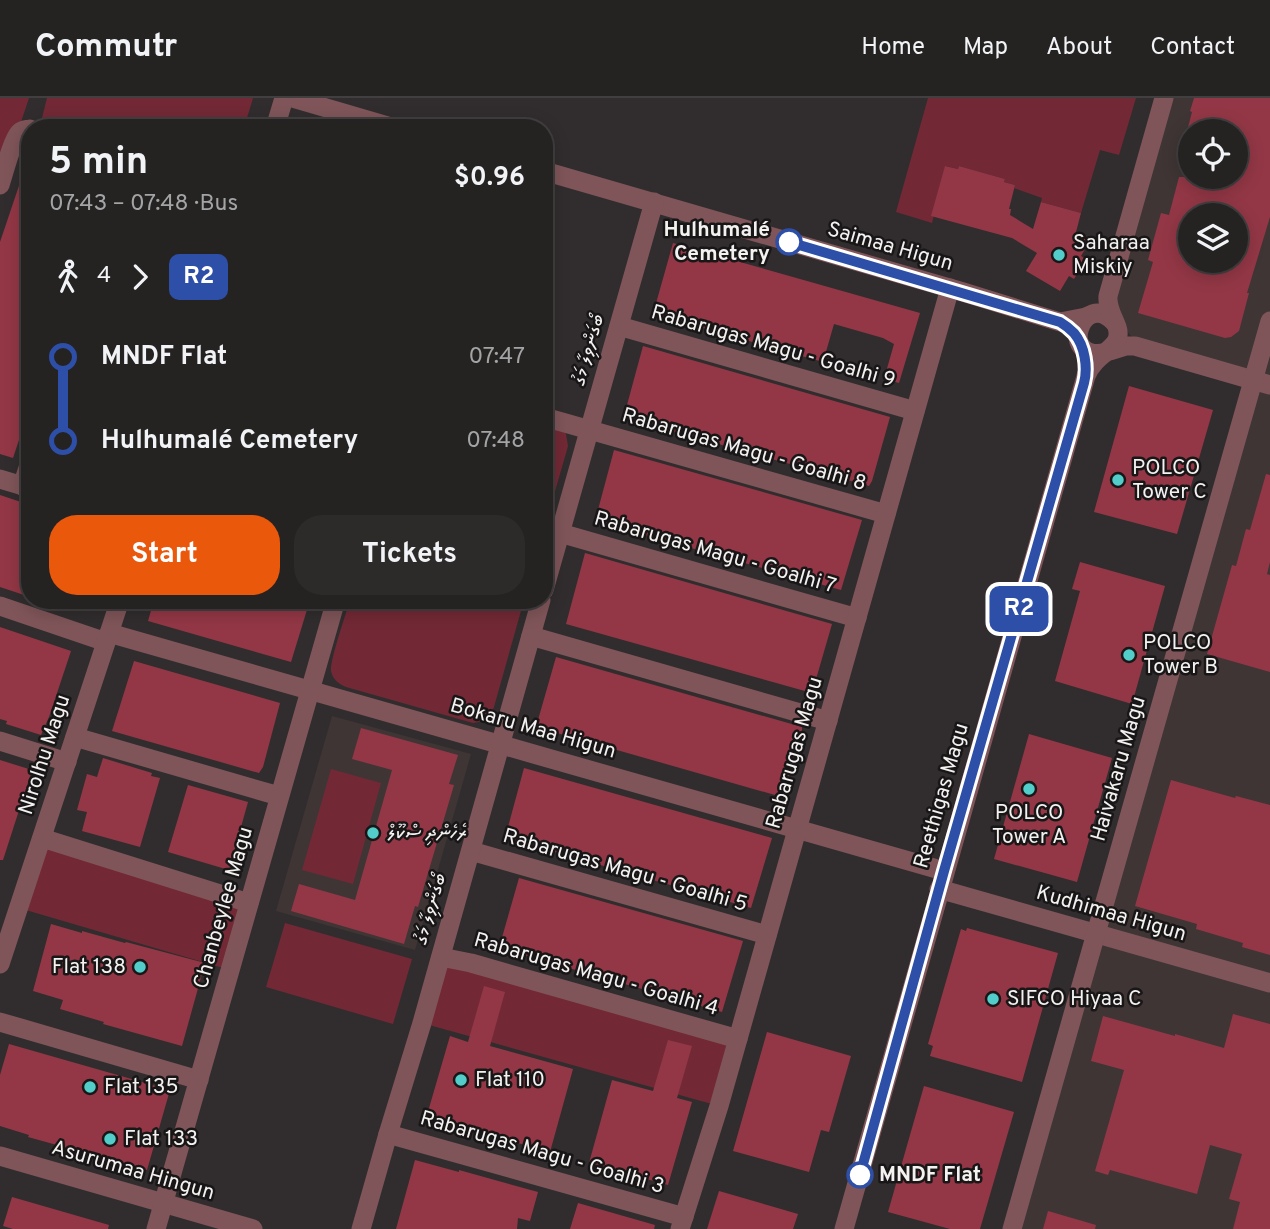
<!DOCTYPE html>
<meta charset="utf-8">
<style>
body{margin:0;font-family:Overpass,"Noto Sans Thaana",sans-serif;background:#2d2a2a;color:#f1f3f6;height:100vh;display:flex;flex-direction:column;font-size:26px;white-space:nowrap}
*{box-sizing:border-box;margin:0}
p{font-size:23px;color:#a3a4a5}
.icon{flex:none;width:38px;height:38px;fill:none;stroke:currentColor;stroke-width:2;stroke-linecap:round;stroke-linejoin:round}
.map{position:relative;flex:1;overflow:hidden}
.sheet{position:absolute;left:21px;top:21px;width:532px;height:490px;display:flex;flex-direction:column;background:#252222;border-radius:28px;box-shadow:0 4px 18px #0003,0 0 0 2px #423f40}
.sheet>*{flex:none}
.badge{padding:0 14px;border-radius:10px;font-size:24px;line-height:46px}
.fabs{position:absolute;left:1178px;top:21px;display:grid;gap:14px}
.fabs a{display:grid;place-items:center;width:70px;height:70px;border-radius:50%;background:#252222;box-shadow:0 4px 18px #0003,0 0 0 2px #423f40;font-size:35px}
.map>.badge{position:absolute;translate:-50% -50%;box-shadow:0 0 0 4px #fff}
.legs{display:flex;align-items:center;gap:10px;height:77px;padding:0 28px;font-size:23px}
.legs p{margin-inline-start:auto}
.overview{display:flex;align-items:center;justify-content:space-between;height:119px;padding:0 28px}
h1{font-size:38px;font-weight:700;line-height:52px}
.action{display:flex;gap:14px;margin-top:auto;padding:14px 28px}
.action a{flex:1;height:80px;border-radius:28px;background:#ea580c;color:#fff;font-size:28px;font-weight:700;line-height:80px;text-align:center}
.action a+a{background:#2d2a2a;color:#f1f3f6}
ul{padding:0 28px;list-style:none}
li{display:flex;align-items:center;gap:24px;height:84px;font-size:26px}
li i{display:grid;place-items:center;width:10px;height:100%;margin:0 9px;background:currentColor}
li i::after{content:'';width:18px;height:18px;margin:-9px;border:5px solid;border-radius:50%;background:#252222}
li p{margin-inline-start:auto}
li:first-child i{background:linear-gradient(#0000 50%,currentColor 0)}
li:last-child i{background:linear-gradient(currentColor 50%,#0000 0)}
header{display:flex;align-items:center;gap:42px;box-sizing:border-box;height:98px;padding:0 35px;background:#252222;border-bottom:2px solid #423f40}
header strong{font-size:33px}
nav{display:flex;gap:38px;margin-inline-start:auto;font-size:24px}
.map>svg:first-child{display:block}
.built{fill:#3f3535;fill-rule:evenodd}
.green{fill:#722935}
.building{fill:#933746;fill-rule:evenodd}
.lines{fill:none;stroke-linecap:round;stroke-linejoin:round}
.minor{stroke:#7f5559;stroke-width:19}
.tertiary{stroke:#7f5559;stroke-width:19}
.line-1-casing{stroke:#fff;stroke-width:16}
.line-1{stroke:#2e4fa7;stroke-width:10}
.stop-1-dot{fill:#fff;stroke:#2e4fa7;stroke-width:3.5}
.poi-dot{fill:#53cdca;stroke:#181616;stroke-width:2.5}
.labels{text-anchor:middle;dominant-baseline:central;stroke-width:5;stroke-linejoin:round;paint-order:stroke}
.stop-label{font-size:21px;font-weight:bold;fill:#f4f1f1;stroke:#181616;text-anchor:end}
.poi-label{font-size:21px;fill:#f4f1f1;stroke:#181616;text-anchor:start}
.street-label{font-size:21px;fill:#f4f1f1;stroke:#181616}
</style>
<header>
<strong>Commutr</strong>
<nav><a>Home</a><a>Map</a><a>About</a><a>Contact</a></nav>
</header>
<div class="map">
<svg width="1270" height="1131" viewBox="0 0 1270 1131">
<rect width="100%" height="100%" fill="#312d2e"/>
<g class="built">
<path d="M1164,0H1270V1131H1012L1253,282L1141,250L1122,227L1108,198ZM1190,33H1236V79H1190ZM1190,117H1236V163H1190Z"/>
<polygon points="332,618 471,656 415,852 276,813"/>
</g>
<g class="green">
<polygon points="0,0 29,0 0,87"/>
<polygon points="47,0 253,0 244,30 73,30 42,20"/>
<polygon points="928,0 1136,0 1119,57 1100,52 1081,115 1041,104 1042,100 1014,90 1015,87 1004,84 1005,81 959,68 958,71 946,68 932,125 896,114"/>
<polygon points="544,324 562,331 566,336 568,348 544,432"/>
<path d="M350,502H524L492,616L484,623L473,625L346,589C339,586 333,582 331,573C330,562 346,516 350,502Z"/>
<polygon points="331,671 381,685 353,786 302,772"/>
<polygon points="42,740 249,805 230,872 19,810"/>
<polygon points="285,825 412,861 393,926 266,889"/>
<polygon points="441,859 738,941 719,1008 422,925"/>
</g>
<g class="building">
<path d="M1194,0H1270V119L1247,195H1249L1239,233L1231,239L1225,240L1138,215L1153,164L1148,162L1161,115L1169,117L1179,79H1236V33H1187L1192,14L1190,13ZM1190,117H1236V163H1190Z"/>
<polygon points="27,64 30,64 30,309 13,360 0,356 0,144"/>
<polygon points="945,68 958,71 959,68 1005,81 1004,84 1015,87 1009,111 1011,111 1010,117 1033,131 1041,104 1081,115 1076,134 1090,143 1081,158 1086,161 1074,181 1069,178 1060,193 1026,173 1037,155 1012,140 931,118"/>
<polygon points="673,145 920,215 899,285 884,281 894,246 883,240 834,226 823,264 653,216"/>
<polygon points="643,248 890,319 872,383 869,388 629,321 624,318"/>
<polygon points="1129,288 1213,312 1177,436 1094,414"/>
<polygon points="614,352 862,422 841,492 595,423"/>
<polygon points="1266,376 1270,377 1270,464 1267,476 1270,477 1270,574 1207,556 1232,467 1236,468 1246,431 1250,432"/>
<polygon points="0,397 30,407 30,499 0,489"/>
<polygon points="585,455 832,526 812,595 566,526"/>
<polygon points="1080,464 1165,488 1132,606 1055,583 1080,493 1072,491"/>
<polygon points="154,502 310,502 291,564 148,523"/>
<polygon points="0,529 71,553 49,619 41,637 6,626 7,623 0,621"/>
<polygon points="556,559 802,629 802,635 785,693 782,699 536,629"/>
<polygon points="134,563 280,605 263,669 259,675 112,633"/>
<polygon points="361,630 458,657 449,686 454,687 418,809 415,808 404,846 291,813 299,786 355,802 392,672 352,661"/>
<polygon points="1029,636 1112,660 1077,784 994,761"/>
<polygon points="103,660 152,675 151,678 160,680 140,749 82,733 87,714 77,712 87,676 97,679"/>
<polygon points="0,662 32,672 3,762 0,762"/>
<polygon points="524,670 772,740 751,810 505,740"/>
<polygon points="1171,682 1235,700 1236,698 1270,707 1270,857 1242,849 1243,845 1196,831 1197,826 1135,808"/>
<polygon points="188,687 248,704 229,772 168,754"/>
<polygon points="519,780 743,843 722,914 499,850"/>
<polygon points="51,826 82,835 82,833 125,845 126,844 205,865 182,948 103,926 104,924 60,911 63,902 33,893"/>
<polygon points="967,830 1058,855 1022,984 930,958 933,948 928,946 961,831 966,833"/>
<polygon points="484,888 505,894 490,948 573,971 550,1054 471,1032 471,1029 427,1017 450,938 468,944"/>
<polygon points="1233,916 1270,926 1270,1131 1233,1131 1240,1104 1229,1101 1242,1056 1210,1047 1197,1096 1110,1072 1108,1077 1095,1073 1124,972 1091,963 1103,918 1175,938 1175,936 1224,950"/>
<polygon points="767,934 851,958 829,1034 821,1032 809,1074 733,1053"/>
<polygon points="668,942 692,948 677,1000 692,1004 668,1087 589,1065 612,982 653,993"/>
<polygon points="9,946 170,992 147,1072 28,1039 29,1037 0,1028 0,977"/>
<polygon points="924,988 1014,1014 980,1131 950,1131 888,1114"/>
<polygon points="415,1062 459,1074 459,1072 538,1094 530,1123 518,1120 517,1131 396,1131"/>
<polygon points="719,1093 798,1116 793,1131 707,1131"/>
<polygon points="12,1099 109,1127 108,1131 13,1131 3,1128"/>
<polygon points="578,1105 655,1127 654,1131 570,1131"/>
<polygon points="1048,1113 1096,1127 1095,1131 1043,1131"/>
</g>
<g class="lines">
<g class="minor">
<polyline points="292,0 395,30"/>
<polyline points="544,73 963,194 1060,224 1086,219"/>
<path d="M0,87C4,75 12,43 19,35C23,31 25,32 30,31"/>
<polyline points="619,228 915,313"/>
<polyline points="1110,253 1126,248 1135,248 1270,287"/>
<polyline points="544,319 886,416"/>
<polyline points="0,381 30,390"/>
<polyline points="22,388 30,364"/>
<polyline points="560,435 857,520"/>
<polyline points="544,492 654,104"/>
<polyline points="0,508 106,544"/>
<polyline points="109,535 944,773"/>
<polyline points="531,538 828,623"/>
<polyline points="75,639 279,698"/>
<polyline points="0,643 67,664"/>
<polyline points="42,740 249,805"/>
<polyline points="471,753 767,837"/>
<polyline points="939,791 1270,885"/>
<polyline points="441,859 471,865 738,941"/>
<polyline points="0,924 199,982"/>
<polyline points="388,1036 684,1119"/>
<polyline points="0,1058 253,1131"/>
<polyline points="156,1131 336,502"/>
<polyline points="361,1131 388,1036 422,925 541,502"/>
<polyline points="680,1131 719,1008 950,190"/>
<polyline points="1012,1131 1270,223"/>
</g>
<g class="tertiary">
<polyline points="275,30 284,0"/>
<path d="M1104,255C1057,262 1083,191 1114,224"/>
<polyline points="0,866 120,502"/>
<path d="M844,1131L1086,278C1088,273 1091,268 1095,264C1104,253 1123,247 1117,229C1113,218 1107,210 1108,198L1164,0"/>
</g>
</g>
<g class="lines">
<defs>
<path id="line-1" d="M789,144L1060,224C1065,227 1070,231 1074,235C1085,248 1088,270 1084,285L944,773L860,1077"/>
</defs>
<use href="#line-1" class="line-1-casing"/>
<use href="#line-1" class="line-1"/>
</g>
<g class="stop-1-dot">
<circle cx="789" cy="144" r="12"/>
<circle cx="860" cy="1077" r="12"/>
</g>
<g class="poi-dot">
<circle cx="1059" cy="157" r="7"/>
<circle cx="1118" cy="382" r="7"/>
<circle cx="1129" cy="557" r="7"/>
<circle cx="1029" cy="691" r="7"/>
<circle cx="373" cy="735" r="7"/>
<circle cx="140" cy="869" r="7"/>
<circle cx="993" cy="901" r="7"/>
<circle cx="461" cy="982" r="7"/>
<circle cx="90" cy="989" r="7"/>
<circle cx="110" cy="1041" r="7"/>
</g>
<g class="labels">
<g class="stop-label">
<text x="770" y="132">Hulhumalé<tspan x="770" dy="24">Cemetery</tspan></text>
<text x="879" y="1077" text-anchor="start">MNDF Flat</text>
</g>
<g class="poi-label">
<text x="1073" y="145">Saharaa<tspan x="1073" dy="24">Miskiy</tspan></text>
<text x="1132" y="370">POLCO<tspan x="1132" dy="24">Tower C</tspan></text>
<text x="1143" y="545">POLCO<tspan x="1143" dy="24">Tower B</tspan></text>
<text x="1029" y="715" text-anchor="middle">POLCO<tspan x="1029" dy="24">Tower A</tspan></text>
<text x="387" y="735">ރެހެންދި ސްކޫލް</text>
<text x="126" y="869" text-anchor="end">Flat 138</text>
<text x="1007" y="901">SIFCO Hiyaa C</text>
<text x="475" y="982">Flat 110</text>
<text x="104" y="989">Flat 135</text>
<text x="124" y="1041">Flat 133</text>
</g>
<g class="street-label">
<text transform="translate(890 149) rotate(16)">Saimaa Higun</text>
<text transform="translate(773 249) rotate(16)">Rabarugas Magu - Goalhi 9</text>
<text transform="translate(589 252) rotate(-74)">ބޯގަންވިލާ މަގު</text>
<text transform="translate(744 352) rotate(16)">Rabarugas Magu - Goalhi 8</text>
<text transform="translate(715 455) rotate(16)">Rabarugas Magu - Goalhi 7</text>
<text transform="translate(533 631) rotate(16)">Bokaru Maa Higun</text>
<text transform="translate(795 655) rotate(-74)">Rabarugas Magu</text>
<text transform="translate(45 657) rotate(-72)">Nirolhu Magu</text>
<text transform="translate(1119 671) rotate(-74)">Haivakaru Magu</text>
<text transform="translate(942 698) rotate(-74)">Reethigas Magu</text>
<text transform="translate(625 773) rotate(16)">Rabarugas Magu - Goalhi 5</text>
<text transform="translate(224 810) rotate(-74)">Chanbeylee Magu</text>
<text transform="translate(431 811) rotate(-74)">ބޯގަންވިލާ މަގު</text>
<text transform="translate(1111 816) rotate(16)">Kudhimaa Higun</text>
<text transform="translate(596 877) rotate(16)">Rabarugas Magu - Goalhi 4</text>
<text transform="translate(542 1055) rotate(16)">Rabarugas Magu - Goalhi 3</text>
<text transform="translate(133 1073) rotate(16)">Asurumaa Hingun</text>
</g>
</g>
</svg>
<div class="fabs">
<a><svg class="icon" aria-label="locate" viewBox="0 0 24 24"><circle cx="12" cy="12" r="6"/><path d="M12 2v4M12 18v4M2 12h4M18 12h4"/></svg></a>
<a><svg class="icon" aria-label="layers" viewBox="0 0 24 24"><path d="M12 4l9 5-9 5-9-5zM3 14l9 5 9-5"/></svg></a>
</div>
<b class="badge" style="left:1019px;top:511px;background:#2e4fa7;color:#fff">R2</b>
<section class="sheet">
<div class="overview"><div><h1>5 min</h1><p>07:43 – 07:48 · Bus</p></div><b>$0.96</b></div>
<div class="legs"><svg class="icon" aria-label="walk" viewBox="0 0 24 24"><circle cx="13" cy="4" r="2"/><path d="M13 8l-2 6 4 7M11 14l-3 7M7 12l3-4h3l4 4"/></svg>4<svg class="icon" aria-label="forward" viewBox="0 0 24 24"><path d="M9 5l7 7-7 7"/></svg><b class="badge" style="background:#2e4fa7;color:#fff">R2</b></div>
<ul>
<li><i style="color:#2e4fa7"></i><b>MNDF Flat</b><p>07:47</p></li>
<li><i style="color:#2e4fa7"></i><b>Hulhumalé Cemetery</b><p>07:48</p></li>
</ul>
<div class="action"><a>Start</a><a>Tickets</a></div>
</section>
</div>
